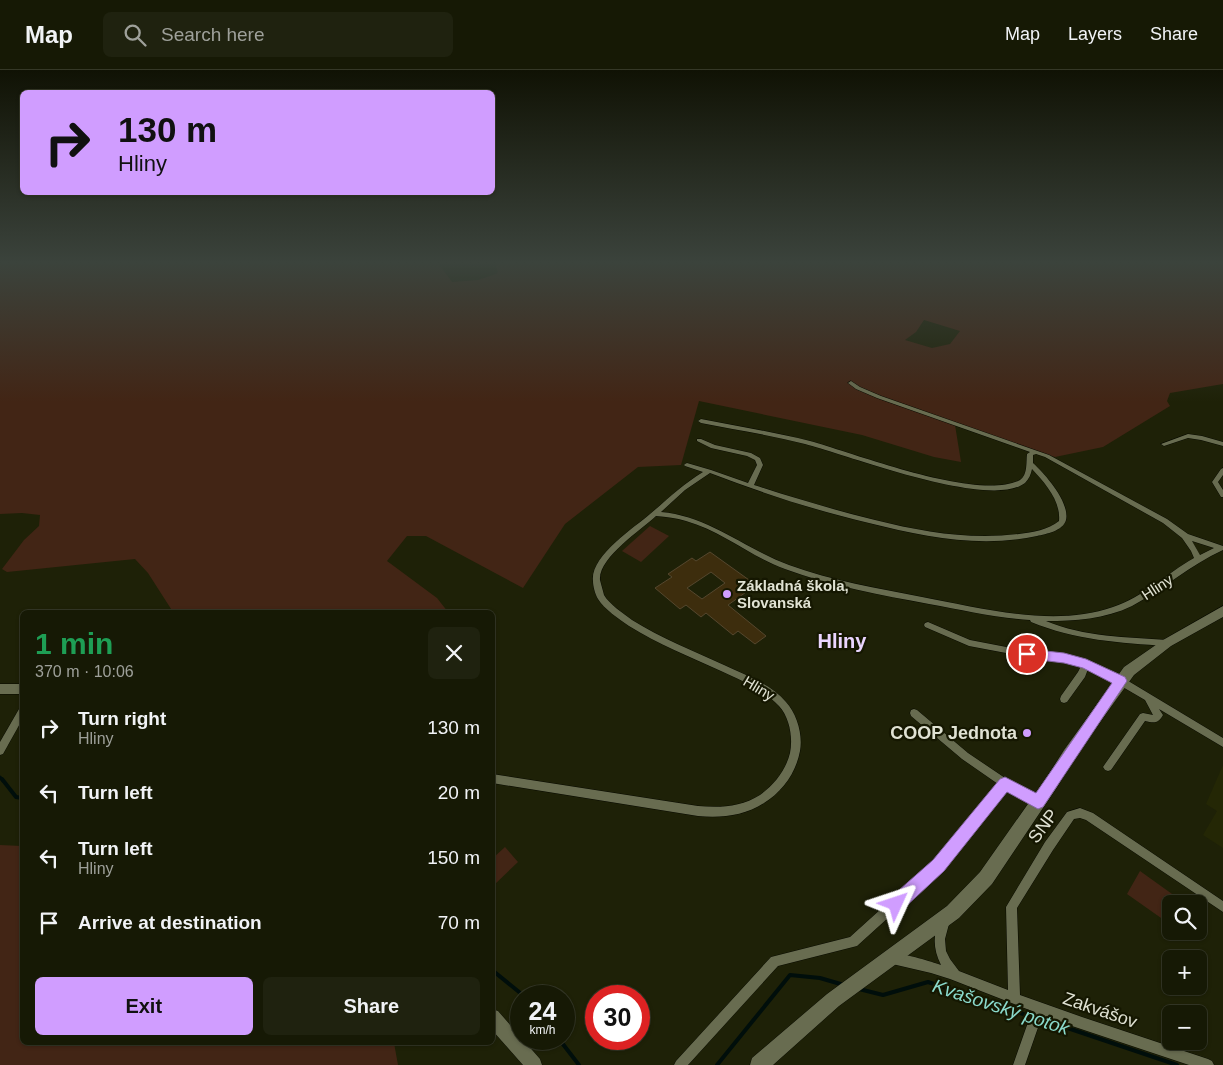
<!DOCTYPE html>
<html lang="en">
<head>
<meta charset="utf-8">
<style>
  body { margin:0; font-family:Arial,sans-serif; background:#1f220f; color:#f1f3f6; height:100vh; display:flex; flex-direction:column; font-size:19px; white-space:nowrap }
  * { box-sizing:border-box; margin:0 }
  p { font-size:16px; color:#9ea09a }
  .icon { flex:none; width:28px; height:28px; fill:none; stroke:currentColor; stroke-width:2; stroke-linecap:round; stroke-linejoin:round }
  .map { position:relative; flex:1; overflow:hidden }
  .drawer { position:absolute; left:20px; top:540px; width:475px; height:435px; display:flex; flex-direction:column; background:#161905; border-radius:8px; box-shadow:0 1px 4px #0004,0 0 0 1px #353827 }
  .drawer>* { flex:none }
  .top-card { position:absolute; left:20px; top:20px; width:475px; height:105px; border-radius:8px; box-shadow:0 1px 4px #0004,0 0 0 1px #353827; background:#d09dff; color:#111; overflow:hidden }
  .buttons { position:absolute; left:1162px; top:825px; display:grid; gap:10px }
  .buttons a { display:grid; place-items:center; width:45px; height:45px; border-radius:8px; background:#161905; box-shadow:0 1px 4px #0004,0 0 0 1px #353827; font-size:25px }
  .speed { position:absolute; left:510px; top:915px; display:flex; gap:10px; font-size:25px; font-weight:700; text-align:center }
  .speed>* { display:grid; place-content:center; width:65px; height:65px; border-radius:50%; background:#161905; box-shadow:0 1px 4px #0004,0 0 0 1px #353827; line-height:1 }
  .speed small { font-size:12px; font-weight:400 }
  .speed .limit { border:8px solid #d22; background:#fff; color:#111 }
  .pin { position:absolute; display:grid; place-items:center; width:42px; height:42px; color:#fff; margin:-21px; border:2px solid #fff; border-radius:50%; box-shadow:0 1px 5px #0007 }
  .me { position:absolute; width:55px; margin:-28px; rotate:48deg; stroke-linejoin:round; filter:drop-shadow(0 0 4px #0008) }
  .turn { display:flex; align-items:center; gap:18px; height:105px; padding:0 15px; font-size:22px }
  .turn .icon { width:65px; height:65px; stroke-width:2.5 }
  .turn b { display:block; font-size:35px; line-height:42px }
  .round { display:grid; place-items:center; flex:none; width:52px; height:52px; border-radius:8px; background:#1f220f }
  .head { display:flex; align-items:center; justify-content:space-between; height:85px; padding:0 15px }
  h1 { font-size:30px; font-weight:600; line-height:38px; color:#1e9e55 }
  .primary-button { display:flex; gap:10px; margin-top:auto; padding:10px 15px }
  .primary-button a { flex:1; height:58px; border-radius:8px; background:#d09dff; color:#111; font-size:20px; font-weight:600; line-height:58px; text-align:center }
  .primary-button a+a { background:#1f220f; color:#f1f3f6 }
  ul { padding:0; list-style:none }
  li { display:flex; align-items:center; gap:15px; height:65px; padding:0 15px }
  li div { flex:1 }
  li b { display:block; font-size:19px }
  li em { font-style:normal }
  header { display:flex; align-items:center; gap:30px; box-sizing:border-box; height:70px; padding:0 25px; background:#161905; border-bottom:1px solid #353827 }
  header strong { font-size:24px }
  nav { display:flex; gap:28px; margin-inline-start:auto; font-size:18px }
  .search { width:350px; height:45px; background:#1f220f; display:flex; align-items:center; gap:12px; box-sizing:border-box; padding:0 18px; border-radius:8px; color:#9ea09a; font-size:19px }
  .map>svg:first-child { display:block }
  .built { fill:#242705 }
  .green { fill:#422515; fill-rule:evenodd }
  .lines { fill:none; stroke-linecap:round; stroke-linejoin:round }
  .stream-far1 { stroke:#000e0b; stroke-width:3 }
  .stream { stroke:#000e0b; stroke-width:4 }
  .building { fill:#3d2d0d; stroke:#55472e; fill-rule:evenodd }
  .minor-casing { stroke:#080a00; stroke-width:1 }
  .tertiary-casing { stroke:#080a00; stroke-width:1 }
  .secondary-casing { stroke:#080a00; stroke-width:1 }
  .minor { fill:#686c50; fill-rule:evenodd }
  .tertiary { fill:#686c50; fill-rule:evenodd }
  .secondary { fill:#686c50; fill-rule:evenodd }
  .route { fill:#d09dff; stroke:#8766a6 }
  .poi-dot { fill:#d09dff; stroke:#151701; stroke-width:2 }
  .labels { text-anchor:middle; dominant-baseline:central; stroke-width:4.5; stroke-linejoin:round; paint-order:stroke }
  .poi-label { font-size:15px; font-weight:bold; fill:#e0e2d3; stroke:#151701; text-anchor:start }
  .street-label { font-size:15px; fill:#e0e2d3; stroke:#151701 }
  .near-poi-label { font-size:18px; font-weight:bold; fill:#e0e2d3; stroke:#151701; text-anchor:end }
  .near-street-label { font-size:18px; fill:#e0e2d3; stroke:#151701 }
  .near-water-label { font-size:19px; font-style:italic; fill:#8adacc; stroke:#151701 }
  .district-label { font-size:20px; font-weight:bold; fill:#ead5ff; stroke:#151701 }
</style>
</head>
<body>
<header>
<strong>Map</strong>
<div class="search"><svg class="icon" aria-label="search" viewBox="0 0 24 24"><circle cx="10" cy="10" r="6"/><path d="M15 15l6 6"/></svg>Search here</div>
<nav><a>Map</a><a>Layers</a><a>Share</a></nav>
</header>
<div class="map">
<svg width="1223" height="995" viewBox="0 0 1223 995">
  <rect width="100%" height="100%" fill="#1e2107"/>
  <polygon class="built" points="1223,695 1223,778 1203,765 1217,741 1206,734"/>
  <g class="green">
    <path d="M 0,193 L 438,193 L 452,212 L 478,210 L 496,204 L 498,202 L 495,193 L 1223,193 L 1223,314 L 1170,323 L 1167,331 L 1170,336 L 1103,377 L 1055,387 L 955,355 L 961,392 L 934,387 L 862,365 L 699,331 L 681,395 L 638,397 L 565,454 L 523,518 L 426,466 L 407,466 L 387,491 L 437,528 L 448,542 L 173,542 L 148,503 L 135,489 L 7,502 L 2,499 L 24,470 L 39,456 L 40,445 L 22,443 L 0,444 ZM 924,250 L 960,261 L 950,274 L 932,278 L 905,270 L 916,262 Z"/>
    <polygon points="650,456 669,466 641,492 622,481"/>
    <polygon points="0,775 22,776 22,972 394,973 398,995 0,995"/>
    <polygon points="505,777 518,792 493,816 493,788"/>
    <polygon points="1140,801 1186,834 1171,834 1171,855 1127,824"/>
  </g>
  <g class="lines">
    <polyline class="stream-far1" points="0,707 3,711"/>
    <g class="stream">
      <polyline points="2,709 16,727 22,728"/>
      <polyline points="492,900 524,926"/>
      <polyline points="859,919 883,925 928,912 1032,947"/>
      <polyline points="1038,948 1177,995"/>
      <polyline points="559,969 579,995"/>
      <polyline points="717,995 790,905 820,908 844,915"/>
    </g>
  </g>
  <path class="building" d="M 710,482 L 756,515 L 728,535 L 766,566 L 755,574 L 738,561 L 733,565 L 706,543 L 701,547 L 686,535 L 680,539 L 655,518 L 672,507 L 668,504 L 692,488 L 696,491 ZM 711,502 L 725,513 L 702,529 L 687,518 Z"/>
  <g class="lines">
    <defs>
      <g id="minor">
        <path d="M 851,311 L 860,317 L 881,326 L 1049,385 L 1167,449 L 1188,464 L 1223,476 L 1223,480 C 1190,495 1164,519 1132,536 C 1105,549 1075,551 1046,551 C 1084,567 1127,567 1167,570 L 1170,571 L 1171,573 L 1170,575 L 1167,576 C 1120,573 1075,570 1031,552 L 1030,550 C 996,548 963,540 929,534 C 881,525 831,516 785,499 C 751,487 722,461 686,451 C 676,448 667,447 656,446 C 641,460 598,488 600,510 C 601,514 603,521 604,525 C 609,534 624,544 632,550 C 661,568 693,581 724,595 C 745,605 771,614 786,632 C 797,644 803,665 800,681 C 796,703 782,722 764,733 C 744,746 721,748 698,746 L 492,713 L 492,704 L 698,736 C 720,738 741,737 760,725 C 774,715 786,700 790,683 C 793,668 790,648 779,636 C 764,620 741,610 721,601 C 690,587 658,574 629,556 C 619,549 604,539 598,529 C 595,524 593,516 593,511 C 590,486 634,458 650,444 C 668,429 683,414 703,402 L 685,396 L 684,395 L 685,394 L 687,393 L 711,400 L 748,413 L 757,395 L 755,390 L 747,386 L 711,378 L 697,371 L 697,369 L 701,369 L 715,375 L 751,383 L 760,388 L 763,395 L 754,415 C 794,428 834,440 875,450 C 923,462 970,470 1019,464 C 1033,462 1048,460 1059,451 C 1061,431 1045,413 1032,399 C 1031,404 1029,409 1025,413 C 990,440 848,385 805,374 C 771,365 736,360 701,353 L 698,351 L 701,349 C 737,356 774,362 810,371 C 857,384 974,430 1018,411 C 1028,407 1026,393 1027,384 L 1030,382 L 877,328 L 856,319 L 848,313 ZM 1036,384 L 1045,387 L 1163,453 L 1182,468 L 1191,481 L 1194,488 C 1166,504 1143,527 1113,537 C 1054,558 981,538 922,527 C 878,518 832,511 789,495 C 745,479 709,446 661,442 L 685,420 L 710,403 C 762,423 814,440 869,453 C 925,467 980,478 1037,466 C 1046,464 1063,461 1066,450 C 1070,432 1045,404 1033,393 L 1033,385 ZM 1192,471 L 1214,478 L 1200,485 Z"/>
        <polygon points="1188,364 1202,366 1223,372 1223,376 1201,370 1188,368 1164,376 1161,374"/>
        <polygon points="1223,398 1223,405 1218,412 1223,420 1223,427 1221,427 1212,412 1221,399"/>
        <path d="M 928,552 L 970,570 L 1027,581 L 1064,585 L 1089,592 L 1115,603 L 1223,668 L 1223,677 L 1159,639 L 1163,645 C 1158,654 1154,653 1145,651 L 1111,700 L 1108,701 L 1105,700 L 1103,697 L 1105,694 L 1140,644 L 1143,643 L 1153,645 L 1145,630 L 1109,609 L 1088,599 L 1085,607 L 1067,632 L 1064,633 L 1061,632 L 1060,629 L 1061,626 L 1078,602 L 1081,596 L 1064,591 L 1027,587 L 969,576 L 925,557 L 924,555 L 925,553 Z"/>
        <polygon points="22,638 22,650 3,684 0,685 0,672 19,639"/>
        <polygon points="914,639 917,640 968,683 1008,710 1041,729 1043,732 1041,735 1038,737 1035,735 1006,719 942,799 857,876 778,896 688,995 674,995 676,991 771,887 850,867 934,791 998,714 962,689 911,646 910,643 911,640"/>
        <path d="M 1080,738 L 1093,743 L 1223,831 L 1223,842 L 1086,750 L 1080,748 L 1074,749 L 1053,780 L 1017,838 L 1020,925 L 1082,947 L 1208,989 L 1212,991 L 1214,995 L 1189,995 L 1042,946 L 1025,995 L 1013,995 L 1032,941 L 950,909 L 931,903 L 888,893 L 886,889 L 888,885 C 898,881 929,891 941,895 C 933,879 933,866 939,850 L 943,848 L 947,850 L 949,854 L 945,869 L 946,881 L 950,889 L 959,901 L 1008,920 L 1006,837 L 1045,772 L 1067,742 Z"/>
      </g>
      <g id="tertiary">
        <rect x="0" y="614" width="22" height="10"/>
        <polygon points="492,939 498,941 540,989 542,995 523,995 492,960"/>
      </g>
      <polygon id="secondary" points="1223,536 1223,547 1171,576 1134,605 1074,688 1057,717 992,814 959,848 839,936 773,995 750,995 752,988 827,924 947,836 980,802 1047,707 1064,680 1124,597 1163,570"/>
    </defs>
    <use href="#minor" class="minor-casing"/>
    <use href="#tertiary" class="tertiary-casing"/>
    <use href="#secondary" class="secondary-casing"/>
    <use href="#minor" class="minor"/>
    <use href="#tertiary" class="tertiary"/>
    <use href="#secondary" class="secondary"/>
  </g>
  <linearGradient id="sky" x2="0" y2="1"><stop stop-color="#101204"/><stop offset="0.58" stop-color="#3b433c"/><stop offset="1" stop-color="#3b433c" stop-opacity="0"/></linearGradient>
  <rect width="1223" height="332" fill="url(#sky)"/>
  <polygon class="route" points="1027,579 1064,583 1086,589 1125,607 1127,611 1043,737 1038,739 1007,722 944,801 902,840 896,842 890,840 887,834 890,828 933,790 1000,709 1005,707 1036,723 1112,613 1083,598 1064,593 1023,588 1021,584 1023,581"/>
  <g class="poi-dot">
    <circle cx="727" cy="524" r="5"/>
    <circle cx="1027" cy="663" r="5"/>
  </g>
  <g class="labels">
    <g class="poi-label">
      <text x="737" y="515">Základná škola,<tspan x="737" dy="17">Slovanská</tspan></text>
    </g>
    <g class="street-label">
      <text transform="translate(1157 517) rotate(-33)">Hliny</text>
      <text transform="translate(759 618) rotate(31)">Hliny</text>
    </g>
    <g class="near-poi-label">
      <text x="1017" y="663">COOP Jednota</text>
    </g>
    <g class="near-street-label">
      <text transform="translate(1043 756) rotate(-53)">SNP</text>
      <text transform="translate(1100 940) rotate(19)">Zakvášov</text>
    </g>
    <g class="near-water-label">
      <text transform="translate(1001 937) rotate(18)">Kvašovský potok</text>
    </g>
    <g class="district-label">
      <text x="842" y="571">Hliny</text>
    </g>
  </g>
</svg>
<div class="buttons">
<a><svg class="icon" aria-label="search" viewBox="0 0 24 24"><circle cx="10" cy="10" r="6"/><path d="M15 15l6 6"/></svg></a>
<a>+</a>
<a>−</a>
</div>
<div class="speed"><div>24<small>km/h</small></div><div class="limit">30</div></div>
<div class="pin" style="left:1027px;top:584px;background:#d93025"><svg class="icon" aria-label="arrive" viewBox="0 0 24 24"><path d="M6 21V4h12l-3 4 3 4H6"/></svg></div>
<svg class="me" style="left:896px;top:834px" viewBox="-20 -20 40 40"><path d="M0-17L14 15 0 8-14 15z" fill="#d09dff" stroke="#fff" stroke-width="4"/></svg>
<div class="top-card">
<div class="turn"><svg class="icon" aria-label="right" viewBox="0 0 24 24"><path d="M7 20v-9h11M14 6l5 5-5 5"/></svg><div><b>130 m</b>Hliny</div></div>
</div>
<section class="drawer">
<div class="head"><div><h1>1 min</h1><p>370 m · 10:06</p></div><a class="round"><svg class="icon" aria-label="close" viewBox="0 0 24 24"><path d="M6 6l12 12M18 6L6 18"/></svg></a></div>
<ul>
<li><svg class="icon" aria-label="right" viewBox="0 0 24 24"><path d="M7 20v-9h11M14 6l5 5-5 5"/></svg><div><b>Turn right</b><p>Hliny</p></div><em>130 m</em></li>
<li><svg class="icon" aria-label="left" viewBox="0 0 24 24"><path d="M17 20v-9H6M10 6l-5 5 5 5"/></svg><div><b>Turn left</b></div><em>20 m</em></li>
<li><svg class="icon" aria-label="left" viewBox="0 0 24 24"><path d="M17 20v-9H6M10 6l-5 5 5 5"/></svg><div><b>Turn left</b><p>Hliny</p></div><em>150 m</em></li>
<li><svg class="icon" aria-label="arrive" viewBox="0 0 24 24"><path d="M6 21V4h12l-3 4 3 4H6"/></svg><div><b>Arrive at destination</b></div><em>70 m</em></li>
</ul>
<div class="primary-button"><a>Exit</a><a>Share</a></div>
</section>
</div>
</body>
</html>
